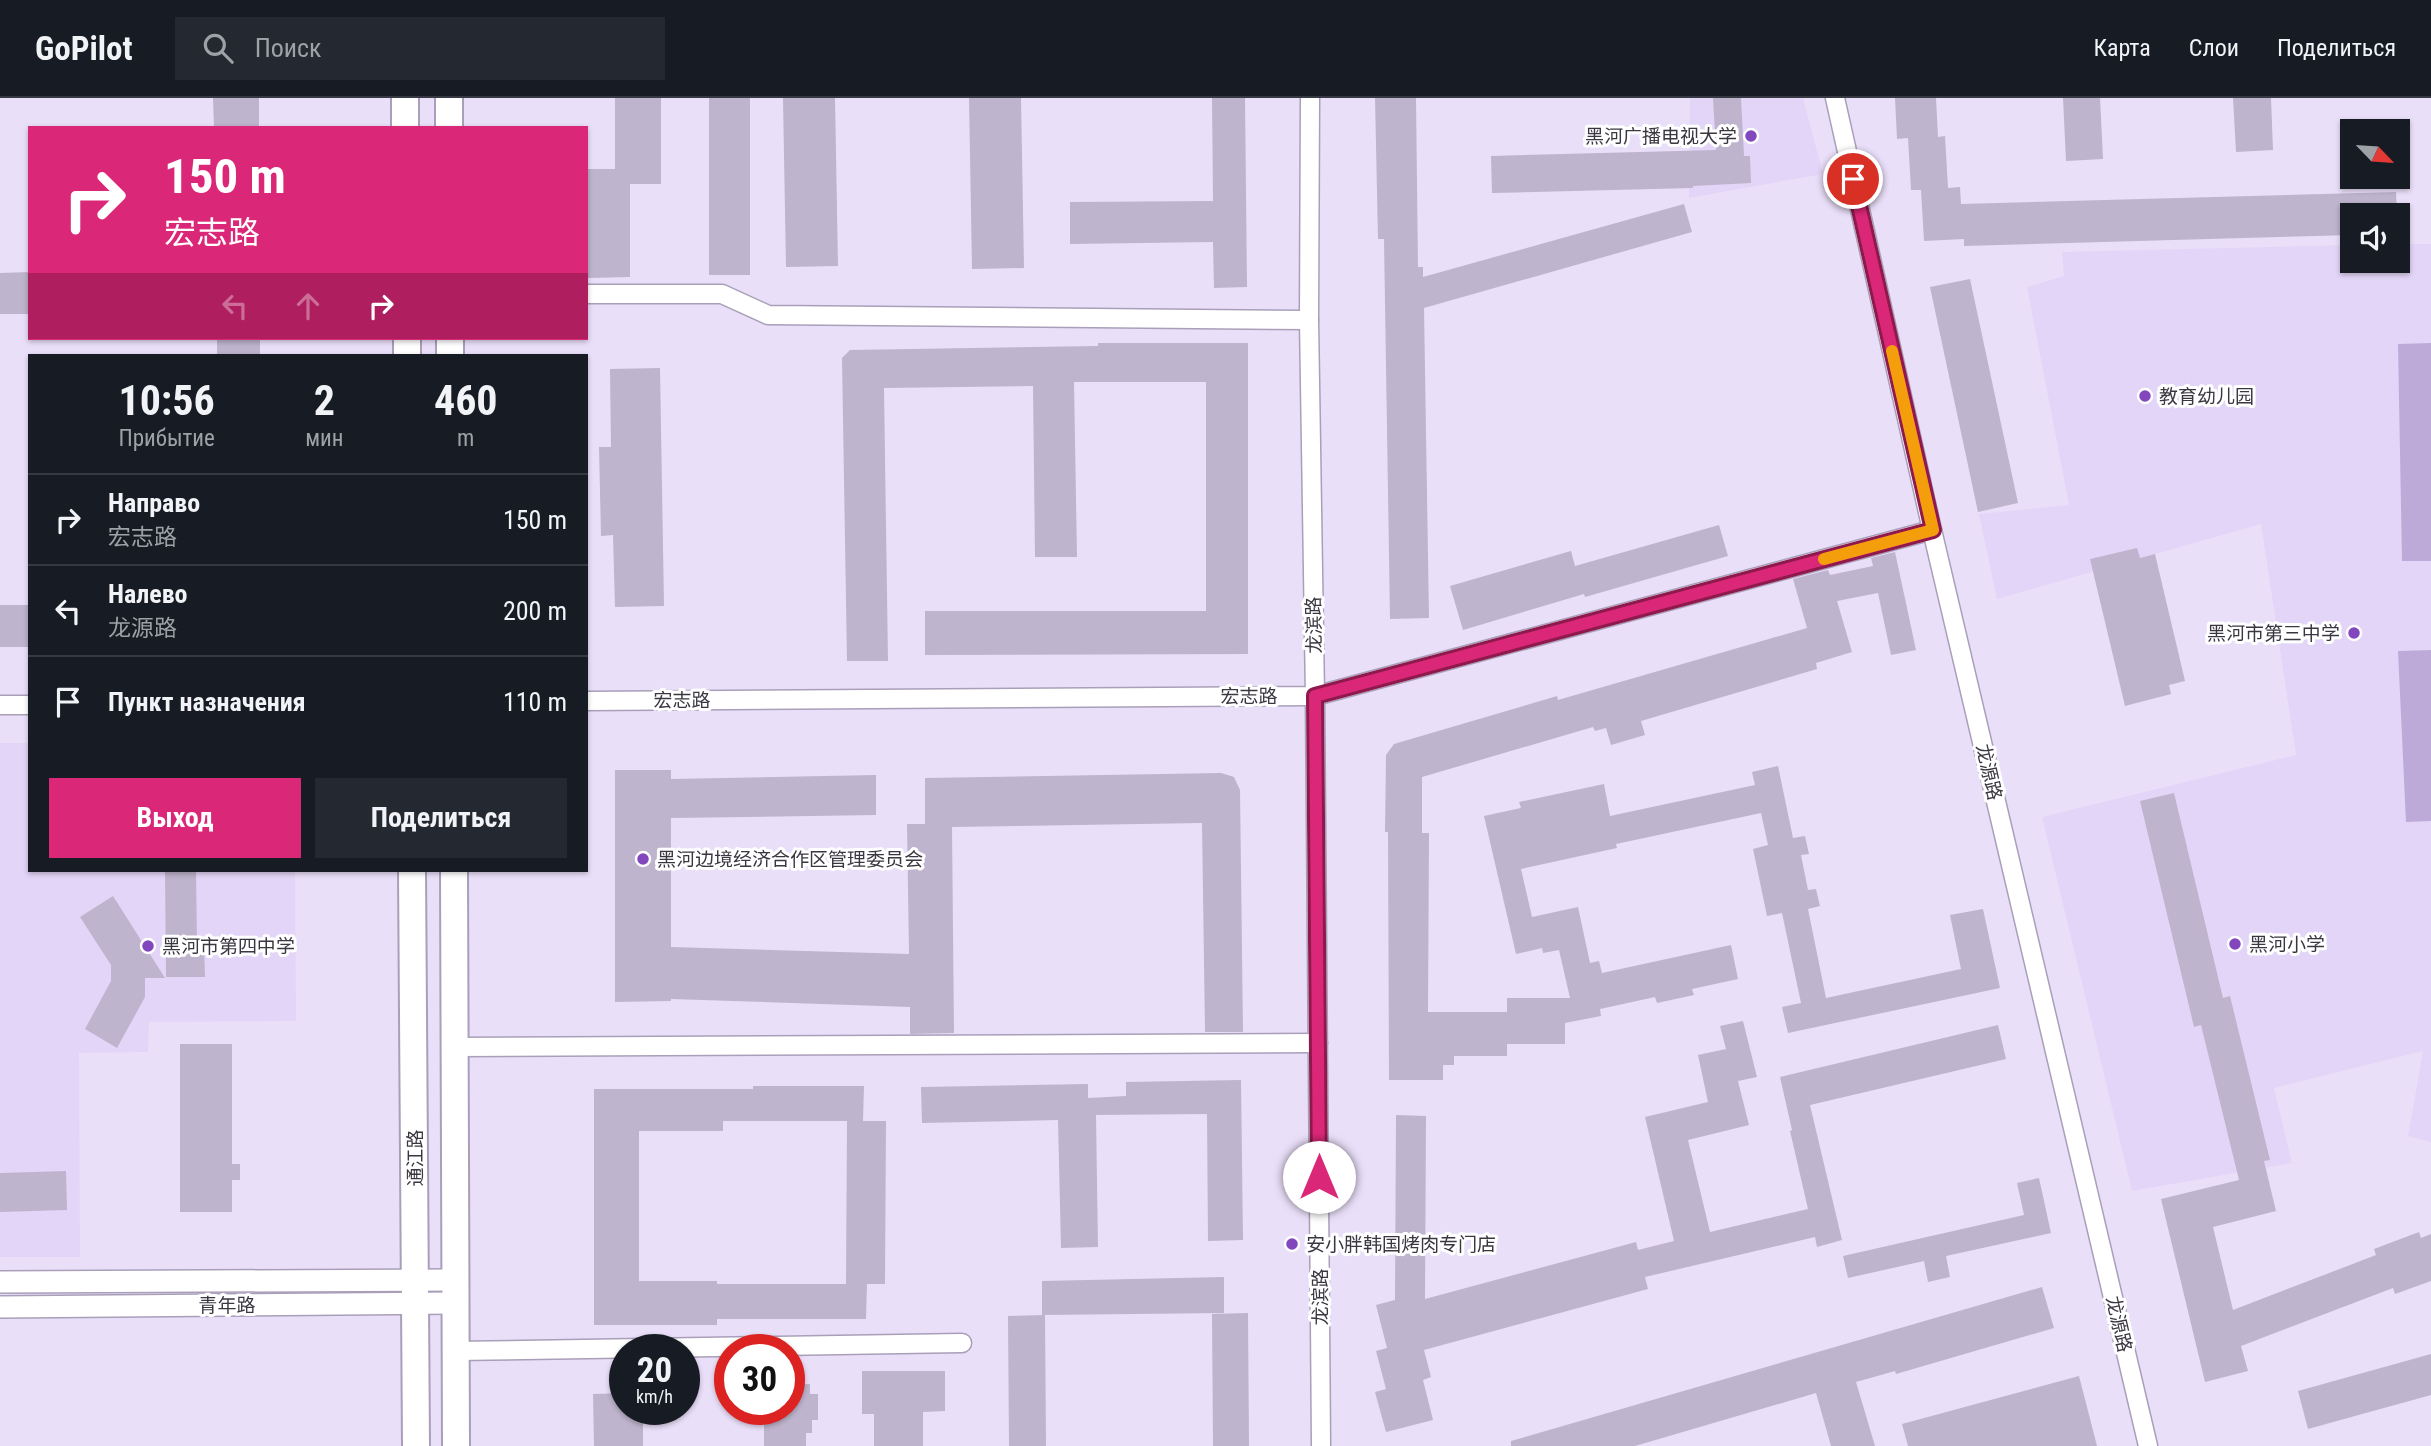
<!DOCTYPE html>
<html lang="ru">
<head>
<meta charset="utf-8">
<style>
  body { margin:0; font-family:"Roboto Condensed","Noto Sans SC",sans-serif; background:#242831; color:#f1f3f6; height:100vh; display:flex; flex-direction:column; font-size:26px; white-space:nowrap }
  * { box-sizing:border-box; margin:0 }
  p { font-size:23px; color:#9ea1a6 }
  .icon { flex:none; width:38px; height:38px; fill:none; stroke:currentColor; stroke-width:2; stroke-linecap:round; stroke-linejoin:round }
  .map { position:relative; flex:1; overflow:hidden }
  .details { position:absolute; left:28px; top:256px; width:560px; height:518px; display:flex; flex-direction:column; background:#171b24; border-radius:0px; box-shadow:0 2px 5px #0004 }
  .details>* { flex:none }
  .guide { position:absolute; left:28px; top:28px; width:560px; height:214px; border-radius:0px; box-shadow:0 2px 5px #0004; background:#db2777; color:#fff; overflow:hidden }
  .needle { width:46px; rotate:115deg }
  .buttons { position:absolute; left:2340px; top:21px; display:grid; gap:14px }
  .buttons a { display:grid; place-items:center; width:70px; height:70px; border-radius:0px; background:#171b24; box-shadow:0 2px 5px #0004; font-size:35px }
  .speed { position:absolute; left:609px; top:1236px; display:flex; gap:14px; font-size:35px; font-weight:700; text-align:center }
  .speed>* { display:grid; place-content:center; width:91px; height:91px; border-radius:50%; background:#171b24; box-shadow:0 2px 5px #0004; line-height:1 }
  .speed small { font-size:18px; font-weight:400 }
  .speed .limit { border:10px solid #d22; background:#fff; color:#111 }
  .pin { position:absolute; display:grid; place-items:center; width:60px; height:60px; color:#fff; margin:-30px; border:4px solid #fff; border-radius:50%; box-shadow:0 2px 7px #0007 }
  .me { position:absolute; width:77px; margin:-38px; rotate:0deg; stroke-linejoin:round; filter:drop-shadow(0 0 5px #0008) }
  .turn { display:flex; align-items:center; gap:24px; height:147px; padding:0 21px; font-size:32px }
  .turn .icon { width:91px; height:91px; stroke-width:2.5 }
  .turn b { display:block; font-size:49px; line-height:60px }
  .lanes { display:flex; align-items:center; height:66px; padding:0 21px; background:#0003; justify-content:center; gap:35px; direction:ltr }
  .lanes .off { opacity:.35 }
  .eta { display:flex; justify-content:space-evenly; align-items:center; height:119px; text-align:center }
  .eta b { font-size:42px; font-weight:700; line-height:49px }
  .action { display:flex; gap:14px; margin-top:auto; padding:14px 21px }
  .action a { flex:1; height:80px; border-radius:0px; background:#db2777; color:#fff; font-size:28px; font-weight:700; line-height:80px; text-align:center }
  .action a+a { background:#242831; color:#f1f3f6 }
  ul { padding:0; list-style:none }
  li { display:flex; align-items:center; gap:21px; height:91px; padding:0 21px; border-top:2px solid #363941 }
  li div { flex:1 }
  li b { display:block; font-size:26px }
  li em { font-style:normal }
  header { display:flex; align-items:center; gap:42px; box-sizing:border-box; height:98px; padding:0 35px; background:#171b24; border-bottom:2px solid #363941 }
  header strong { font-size:33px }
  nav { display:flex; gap:38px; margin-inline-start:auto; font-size:24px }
  .search { width:490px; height:63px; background:#242831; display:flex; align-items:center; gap:18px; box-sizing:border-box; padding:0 24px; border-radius:0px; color:#9ea1a6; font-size:26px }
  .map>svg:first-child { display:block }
  .built { fill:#e3d5f7 }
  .green { fill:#beaad8 }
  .building { fill:#beb4cd; fill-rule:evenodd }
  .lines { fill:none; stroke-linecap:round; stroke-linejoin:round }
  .minor-casing { stroke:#a99fb8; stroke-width:21 }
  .tertiary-casing { stroke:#a99fb8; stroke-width:24 }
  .primary-casing { stroke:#a99fb8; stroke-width:30 }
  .minor { stroke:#fff; stroke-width:18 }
  .tertiary { stroke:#fff; stroke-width:21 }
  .primary { stroke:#fff; stroke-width:26 }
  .route-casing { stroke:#8e194d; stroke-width:18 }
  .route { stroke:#db2777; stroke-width:12 }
  .slow { stroke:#f59e0b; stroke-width:12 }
  .poi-dot { fill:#8347bd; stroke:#fff; stroke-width:2.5 }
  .labels { text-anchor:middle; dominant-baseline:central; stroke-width:6; stroke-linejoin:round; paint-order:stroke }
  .poi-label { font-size:19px; fill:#3b3741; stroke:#fff; text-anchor:start }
  .street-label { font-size:19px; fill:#3b3741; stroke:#fff }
</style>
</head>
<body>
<header>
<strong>GoPilot</strong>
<div class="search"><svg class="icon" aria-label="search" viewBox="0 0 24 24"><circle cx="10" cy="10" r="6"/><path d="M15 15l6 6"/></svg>Поиск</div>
<nav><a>Карта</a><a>Слои</a><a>Поделиться</a></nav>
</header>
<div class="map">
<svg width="2431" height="1348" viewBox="0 0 2431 1348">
  <rect width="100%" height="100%" fill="#eadff9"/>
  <g class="built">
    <polygon points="1690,0 1803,0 1823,76 1689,100"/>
    <polygon points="2398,146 2431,146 2431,1044 2408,1038 2423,953 2274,990 2292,1065 2132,1093 2042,719 2296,657 2261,426 1997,501 1979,416 2069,407 2027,189 2064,178 2062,154 2352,147 2352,163 2398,163"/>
    <polygon points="0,645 30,645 30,772 295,772 296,923 149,924 148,954 79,955 80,1159 0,1159"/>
  </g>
  <g class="green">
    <polygon points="2431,245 2431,463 2402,463 2398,246"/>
    <polygon points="2431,552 2431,723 2406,724 2398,553"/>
  </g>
  <g class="building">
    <polygon points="213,0 259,0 259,30 214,30"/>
    <polygon points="615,0 661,0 661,86 630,86 630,179 588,180 588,71 615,71"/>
    <rect x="709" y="0" width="41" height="177"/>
    <polygon points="783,0 835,0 838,168 786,169"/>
    <polygon points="969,0 1021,0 1024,170 972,171"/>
    <polygon points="1212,0 1245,0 1247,189 1214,190 1213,144 1070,146 1070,104 1213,103"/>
    <polygon points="1375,0 1416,0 1418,169 1423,169 1423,179 1684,106 1692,134 1424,210 1429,520 1390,521 1384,141 1378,141"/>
    <polygon points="1713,0 1741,0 1744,58 1750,58 1751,85 1693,88 1693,90 1492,95 1491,58 1716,52"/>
    <polygon points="1895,0 1936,0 1938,39 1945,38 1948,90 1960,89 1961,106 2396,94 2397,117 2352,117 2352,137 1964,148 1964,141 1924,143 1921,92 1911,92 1908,40 1897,41"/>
    <polygon points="2063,0 2100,0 2103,61 2066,63"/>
    <polygon points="2233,0 2271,0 2273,52 2236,54"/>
    <polygon points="30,174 30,216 0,216 0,175"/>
    <polygon points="1970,181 2018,405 1978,414 1930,189"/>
    <rect x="217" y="240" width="43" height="17"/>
    <polygon points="1098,245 1248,245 1248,556 925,557 925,513 1206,513 1206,284 1074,284 1077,459 1035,459 1033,288 884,290 888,563 847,563 842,260 850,252 1098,248"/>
    <polygon points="660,270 664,508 615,509 613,437 601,438 599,349 611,349 610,271"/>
    <polygon points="1719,427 1728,458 1585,499 1584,496 1463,532 1450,488 1571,453 1575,468"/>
    <polygon points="2137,450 2140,460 2155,456 2185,583 2169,587 2171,596 2125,608 2090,461"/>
    <polygon points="1895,454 1916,552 1891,557 1878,495 1837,503 1852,554 1816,565 1817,571 1641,623 1645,637 1611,647 1606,630 1595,633 1593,629 1422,679 1422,735 1429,735 1428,914 1507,914 1507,900 1570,900 1559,852 1543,855 1542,850 1516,856 1484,718 1521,710 1519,704 1604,686 1610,718 1755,687 1752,674 1778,668 1793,740 1805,738 1809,756 1801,757 1808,792 1816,791 1820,808 1808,811 1826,900 1961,871 1950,817 1983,811 2000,890 1788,935 1782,909 1801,905 1782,815 1767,818 1753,751 1768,747 1761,715 1616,746 1617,750 1521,771 1532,819 1578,809 1590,865 1599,863 1602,875 1731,847 1738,881 1692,891 1694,897 1657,905 1655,899 1600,911 1601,918 1565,925 1565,946 1507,946 1507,958 1454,958 1454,967 1443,967 1443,982 1389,982 1388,734 1385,734 1386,657 1394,646 1557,598 1558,602 1807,530 1793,481 1828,472 1830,477 1873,468 1871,460"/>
    <rect x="0" y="507" width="30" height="42"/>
    <polygon points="615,672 671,672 671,681 876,677 876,717 671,720 671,849 909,856 907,726 925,726 925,680 1221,675 1234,679 1240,692 1243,934 1205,934 1202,725 952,729 954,935 910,936 910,909 671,901 671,903 615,904"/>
    <polygon points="2174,695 2223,900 2230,898 2270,1062 2264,1063 2276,1113 2213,1129 2233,1212 2376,1157 2374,1151 2419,1134 2421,1140 2431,1136 2431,1183 2395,1196 2393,1190 2241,1248 2248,1273 2205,1284 2161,1101 2239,1082 2201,927 2194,929 2140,703"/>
    <polygon points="165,772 196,772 197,846 204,846 205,879 166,879"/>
    <polygon points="113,798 165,880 145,880 145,899 117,950 85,931 111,883 111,867 80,819"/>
    <polygon points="1743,923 1757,979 1738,983 1749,1027 1688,1042 1710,1134 1808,1111 1790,1033 1792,1032 1780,979 1998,927 2006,961 1810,1007 1842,1142 1817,1149 1815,1139 1645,1179 1648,1191 1424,1252 1431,1279 1423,1282 1433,1322 1386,1334 1375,1294 1386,1291 1376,1253 1387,1250 1376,1207 1395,1202 1396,1017 1426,1018 1425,1201 1636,1144 1638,1152 1674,1143 1645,1019 1708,1004 1698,957 1726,951 1720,928"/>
    <polygon points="180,946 232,946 232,1066 240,1066 240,1082 232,1082 232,1114 180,1114"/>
    <polygon points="1241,982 1243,1142 1208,1143 1207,1016 1096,1017 1098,1149 1061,1150 1058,1022 922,1025 921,989 1088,986 1088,1000 1126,998 1126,984"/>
    <path d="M 753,988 L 864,988 L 863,1023 L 886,1023 L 885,1186 L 867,1186 L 866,1221 L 717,1221 L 717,1227 L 594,1227 L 594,991 L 753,991 ZM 723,1023 L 847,1023 L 846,1186 L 717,1186 L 717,1183 L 639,1183 L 639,1033 L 723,1033 Z"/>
    <polygon points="66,1073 67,1112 0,1114 0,1075"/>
    <polygon points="2039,1080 2051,1135 1946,1158 1950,1179 1928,1184 1924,1163 1848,1180 1843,1158 2024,1117 2017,1085"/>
    <polygon points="1224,1179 1224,1215 1042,1217 1042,1183"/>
    <polygon points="2042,1189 2054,1230 1896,1276 1895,1273 1856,1284 1875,1348 1831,1348 1816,1295 1635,1348 1511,1348 1511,1343"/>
    <polygon points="1248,1215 1249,1348 1213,1348 1212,1216"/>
    <polygon points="1045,1217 1046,1348 1009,1348 1008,1218"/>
    <polygon points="2431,1256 2431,1297 2308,1331 2298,1293"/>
    <polygon points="862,1273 945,1273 945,1313 923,1314 923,1348 874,1348 874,1316 862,1316"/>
    <polygon points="2079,1278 2097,1348 1908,1348 1902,1326"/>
    <polygon points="810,1286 810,1296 818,1296 818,1322 812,1322 812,1335 806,1335 806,1348 764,1348 764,1311 789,1311 789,1287"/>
    <polygon points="625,1295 625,1311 643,1311 643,1348 594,1348 593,1296"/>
  </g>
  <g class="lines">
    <defs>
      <g id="minor">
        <polyline points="1310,0 1309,222 1315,598 1321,1348"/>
        <polyline points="1835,0 1932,432 2148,1348"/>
        <polyline points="586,196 722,196 768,217 1309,222"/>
        <polyline points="586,603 1315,598 1932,432"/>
        <polyline points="0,607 30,607"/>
        <polyline points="455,949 1318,945"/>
        <polyline points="455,1253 962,1245"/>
      </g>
      <g id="tertiary">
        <polyline points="0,1184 455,1182"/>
        <polyline points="0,1209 455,1205"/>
      </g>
      <g id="primary">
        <polyline points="405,0 405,30"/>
        <polyline points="449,0 449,30"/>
        <polyline points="407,240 407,257"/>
        <polyline points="450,240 450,257"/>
        <polyline points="412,772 416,1348"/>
        <polyline points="454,772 456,1348"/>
      </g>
    </defs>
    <use href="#minor" class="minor-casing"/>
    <use href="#tertiary" class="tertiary-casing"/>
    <use href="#primary" class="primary-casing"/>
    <use href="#minor" class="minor"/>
    <use href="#tertiary" class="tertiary"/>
    <use href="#primary" class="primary"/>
  </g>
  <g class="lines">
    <defs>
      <polyline id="route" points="1319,1079 1315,598 1933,432 1853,81"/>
    </defs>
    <use href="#route" class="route-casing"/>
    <use href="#route" class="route"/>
    <polyline class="slow" points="1824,461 1933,432 1892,253"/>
  </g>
  <g class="poi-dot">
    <circle cx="1751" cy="38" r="7"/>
    <circle cx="2145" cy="298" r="7"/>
    <circle cx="2354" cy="535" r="7"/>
    <circle cx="643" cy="761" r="7"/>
    <circle cx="2235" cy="846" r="7"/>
    <circle cx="148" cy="848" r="7"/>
    <circle cx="1292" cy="1146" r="7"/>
  </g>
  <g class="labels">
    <g class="poi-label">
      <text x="1737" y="38" text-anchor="end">黑河广播电视大学</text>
      <text x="2159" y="298">教育幼儿园</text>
      <text x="2340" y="535" text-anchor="end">黑河市第三中学</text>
      <text x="657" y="761">黑河边境经济合作区管理委员会</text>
      <text x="2249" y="846">黑河小学</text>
      <text x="162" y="848">黑河市第四中学</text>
      <text x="1306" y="1146">安小胖韩国烤肉专门店</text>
    </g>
    <g class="street-label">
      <text transform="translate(1314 527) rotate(-91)">龙滨路</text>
      <text x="1249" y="598">宏志路</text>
      <text x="682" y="602">宏志路</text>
      <text transform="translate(1989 674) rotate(77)">龙源路</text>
      <text transform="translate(415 1060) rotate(-90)">通江路</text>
      <text transform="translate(1320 1199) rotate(-90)">龙滨路</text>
      <text x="227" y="1207">青年路</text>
      <text transform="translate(2119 1226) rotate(77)">龙源路</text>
    </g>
  </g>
</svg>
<div class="buttons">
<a><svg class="needle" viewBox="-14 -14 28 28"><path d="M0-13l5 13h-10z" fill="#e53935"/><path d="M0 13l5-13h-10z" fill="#9ea1a6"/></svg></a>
<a><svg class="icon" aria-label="sound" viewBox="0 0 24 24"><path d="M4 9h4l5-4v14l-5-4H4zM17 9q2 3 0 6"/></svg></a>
</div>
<div class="speed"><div>20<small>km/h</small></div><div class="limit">30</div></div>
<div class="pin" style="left:1853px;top:81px;background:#d93025"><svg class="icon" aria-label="arrive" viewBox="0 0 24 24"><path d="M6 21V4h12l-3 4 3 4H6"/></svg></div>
<svg class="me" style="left:1319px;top:1079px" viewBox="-20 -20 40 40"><circle r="19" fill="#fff"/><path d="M0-13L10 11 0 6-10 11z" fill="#db2777"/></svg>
<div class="guide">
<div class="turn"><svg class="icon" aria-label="right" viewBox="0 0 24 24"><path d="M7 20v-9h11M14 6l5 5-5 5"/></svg><div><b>150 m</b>宏志路</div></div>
<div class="lanes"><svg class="icon off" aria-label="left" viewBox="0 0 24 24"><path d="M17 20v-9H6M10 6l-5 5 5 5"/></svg><svg class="icon off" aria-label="ahead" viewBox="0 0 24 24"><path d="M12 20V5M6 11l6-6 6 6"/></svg><svg class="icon" aria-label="right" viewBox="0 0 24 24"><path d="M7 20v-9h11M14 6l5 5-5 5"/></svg></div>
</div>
<section class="details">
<div class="eta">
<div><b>10:56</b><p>Прибытие</p></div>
<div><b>2</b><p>мин</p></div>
<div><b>460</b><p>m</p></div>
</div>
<ul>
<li><svg class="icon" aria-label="right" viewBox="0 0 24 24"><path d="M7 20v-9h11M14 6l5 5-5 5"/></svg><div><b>Направо</b><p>宏志路</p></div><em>150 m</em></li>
<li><svg class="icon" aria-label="left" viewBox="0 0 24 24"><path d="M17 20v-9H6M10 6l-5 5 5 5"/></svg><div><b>Налево</b><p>龙源路</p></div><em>200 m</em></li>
<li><svg class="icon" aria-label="arrive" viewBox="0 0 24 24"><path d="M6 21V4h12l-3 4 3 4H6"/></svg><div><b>Пункт назначения</b></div><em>110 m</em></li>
</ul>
<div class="action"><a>Выход</a><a>Поделиться</a></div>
</section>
</div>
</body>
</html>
